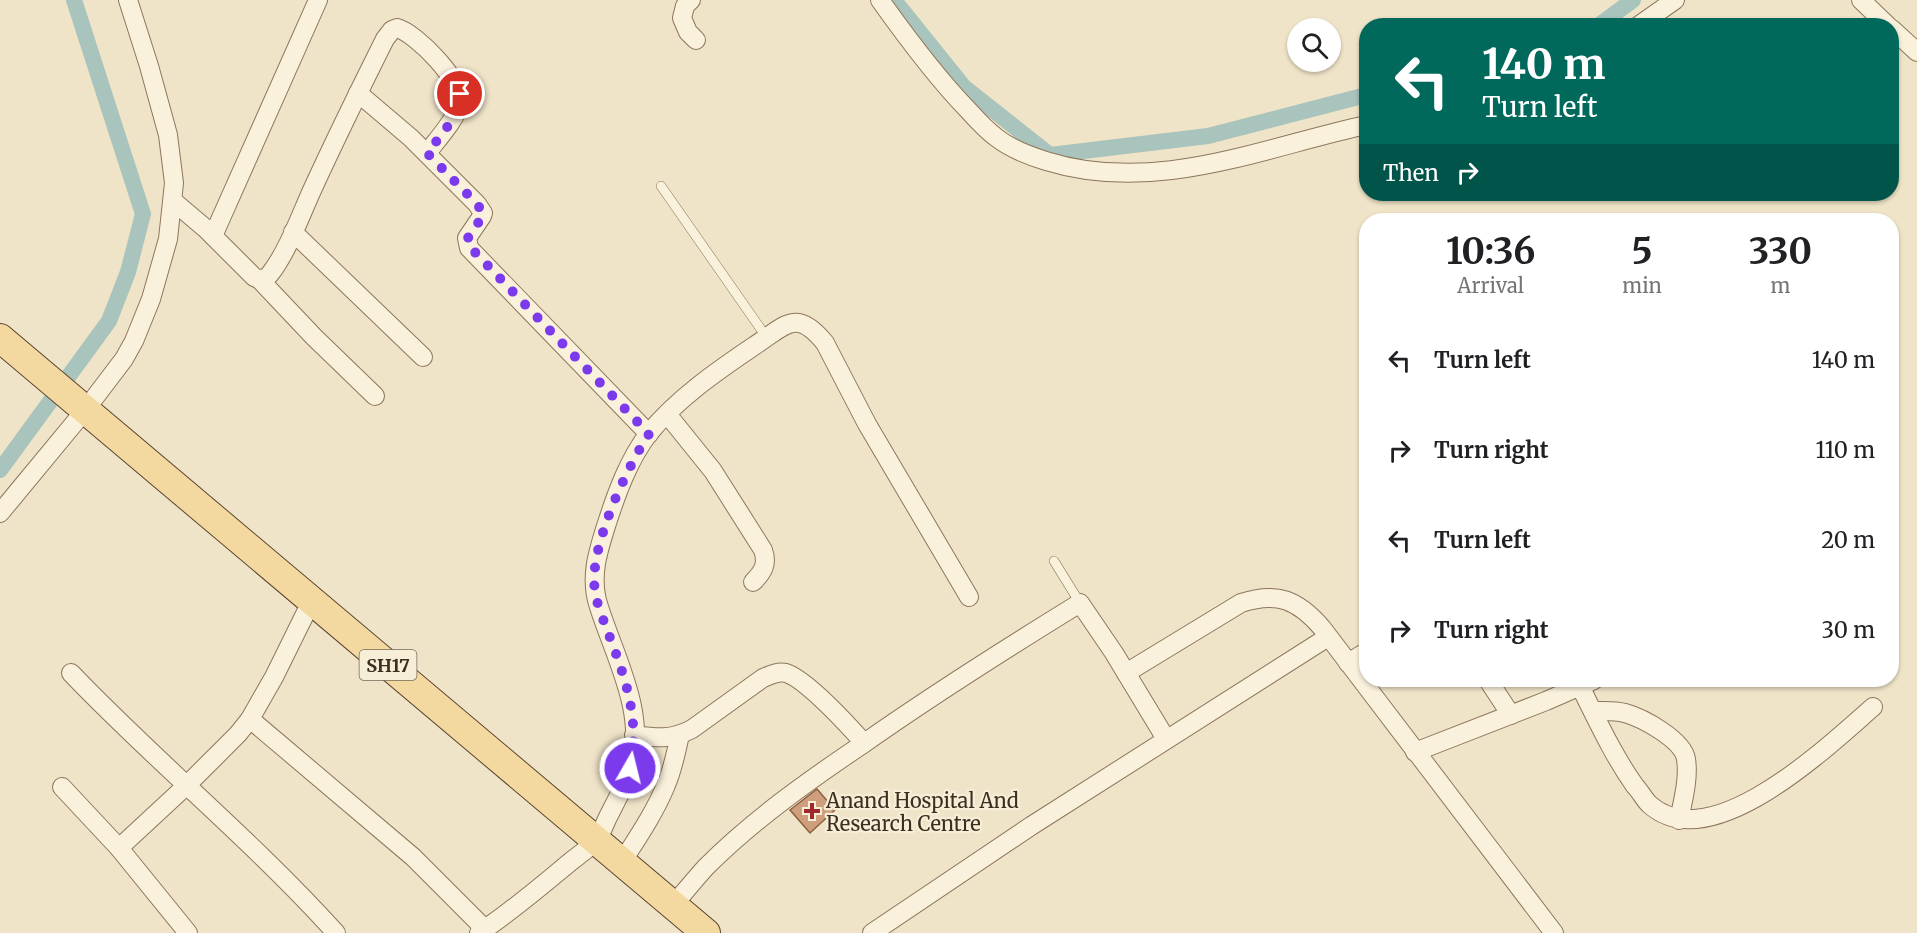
<!DOCTYPE html>
<html lang="en">
<head>
<meta charset="utf-8">
<style>
  body { margin:0; font-family:Merriweather,serif; background:#f6f6f6; color:#202124; height:100vh; display:flex; flex-direction:column; font-size:22px; white-space:nowrap }
  * { box-sizing:border-box; margin:0 }
  p { font-size:20px; color:#757577 }
  .icon { flex:none; width:33px; height:33px; fill:none; stroke:currentColor; stroke-width:2; stroke-linecap:round; stroke-linejoin:round }
  .map { position:relative; flex:1; overflow:hidden }
  .drawer { position:absolute; left:1359px; top:213px; width:540px; height:474px; display:flex; flex-direction:column; background:#fff; border-radius:24px; box-shadow:0 2px 4px #0004 }
  .drawer>* { flex:none }
  .guide { position:absolute; left:1359px; top:18px; width:540px; height:183px; border-radius:24px; box-shadow:0 2px 4px #0004; background:#00695c; color:#fff; overflow:hidden }
  .fabs { position:absolute; left:1287px; top:18px; display:grid; gap:12px }
  .fabs a { display:grid; place-items:center; width:54px; height:54px; border-radius:50%; background:#fff; box-shadow:0 2px 4px #0004; font-size:30px }
  .pin { position:absolute; display:grid; place-items:center; width:51px; height:51px; color:#fff; margin:-26px; border:3px solid #fff; border-radius:50%; box-shadow:0 2px 6px #0007 }
  .me { position:absolute; width:66px; margin:-33px; rotate:8deg; stroke-linejoin:round; filter:drop-shadow(0 0 4px #0008) }
  .turn { display:flex; align-items:center; gap:21px; height:126px; padding:0 24px; font-size:27px }
  .turn .icon { width:78px; height:78px; stroke-width:2.5 }
  .turn b { display:block; font-size:42px; line-height:51px }
  .then { display:flex; align-items:center; height:57px; padding:0 24px; background:#0003; gap:12px; font-size:22px }
  .eta { display:flex; justify-content:space-evenly; align-items:center; height:102px; text-align:center }
  .eta b { font-size:36px; font-weight:700; line-height:42px }
  ul { padding:0; list-style:none }
  li { display:flex; align-items:center; gap:18px; height:90px; padding:0 24px }
  li div { flex:1 }
  li b { display:block; font-size:22px }
  li em { font-style:normal }
  .map>svg:first-child { display:block }
  .lines { fill:none; stroke-linecap:round; stroke-linejoin:round }
  .canal { stroke:#a9c4bc; stroke-width:16 }
  .building { fill:#cf9f7d; stroke:#8d5f41; stroke-width:1.5 }
  .service-casing { stroke:#8d765c; stroke-width:10 }
  .minor-casing { stroke:#8d765c; stroke-width:20 }
  .primary-casing { stroke:#5b4430; stroke-width:30 }
  .service { stroke:#faf1dc; stroke-width:9 }
  .minor { stroke:#faf1dc; stroke-width:18 }
  .primary { stroke:#f3d9a0; stroke-width:28 }
  .route { stroke:#7c3aed; stroke-width:10; stroke-dasharray:0 18 }
  .poi-dot { fill:#9e2a2b; stroke:#f7eed8; stroke-width:2 }
  .labels { text-anchor:middle; dominant-baseline:central; stroke-width:4.5; stroke-linejoin:round; paint-order:stroke }
  .shield { fill:#f7eed8; stroke:#756857; stroke-width:1.5 }
  .shield-label { font-size:18px; font-weight:bold; fill:#3d2e20 }
  .poi-label { font-size:20px; fill:#3d2e20; stroke:#f7eed8; text-anchor:start }
</style>
</head>
<body>
<div class="map">
<svg width="1917" height="933" viewBox="0 0 1917 933">
  <rect width="100%" height="100%" fill="#f0e4c8"/>
  <g class="lines">
    <g class="canal">
      <polyline points="894,0 964,87 1050,155 1208,136 1366,95"/>
      <polyline points="1598,26 1633,0"/>
      <polyline points="0,470 109,321 128,272 143,214 74,0"/>
    </g>
  </g>
  <polygon class="building" points="817,789 835,810 810,833 790,810"/>
  <g class="lines">
    <defs>
      <g id="service">
        <polyline points="661,186 767,338"/>
        <polyline points="1054,561 1080,603"/>
      </g>
      <g id="minor">
        <polyline points="691,0 685,6 682,18 688,32 696,40"/>
        <path d="M 880,0 C 907,38 935,76 968,110 C 977,120 986,130 997,138 C 1011,149 1030,156 1046,161 C 1155,195 1261,148 1366,125"/>
        <polyline points="1861,0 1888,26"/>
        <polyline points="1638,26 1675,0"/>
        <polyline points="1892,29 1917,52"/>
        <polyline points="358,93 411,138 477,204 483,213 482,216 467,238 469,248 649,434"/>
        <path d="M 173,201 L 205,228 L 254,277 C 261,280 266,279 270,274 C 288,251 301,214 313,188 C 336,138 360,89 385,39 L 392,30 L 397,28 C 416,33 464,82 460,103 C 457,118 437,140 427,153"/>
        <polyline points="293,232 423,357"/>
        <polyline points="213,236 318,0"/>
        <polyline points="260,280 314,337 375,396"/>
        <path d="M 667,414 L 713,471 L 763,550 C 768,564 763,572 753,582"/>
        <polyline points="0,513 86,409 124,359 134,341 151,299 168,239 174,183 168,135 149,66 128,0"/>
        <polyline points="1348,663 1366,652"/>
        <path d="M 71,673 C 156,762 253,841 336,933"/>
        <path d="M 1126,673 L 1241,603 C 1277,591 1298,600 1322,628 L 1554,933"/>
        <polyline points="1488,680 1511,715"/>
        <path d="M 1580,686 C 1597,720 1613,755 1635,786 C 1640,791 1644,799 1649,804 C 1710,860 1828,746 1873,707"/>
        <path d="M 1593,711 C 1604,711 1614,710 1625,713 C 1643,718 1683,740 1686,759 C 1689,779 1683,800 1679,820"/>
        <polyline points="250,719 413,857 485,929"/>
        <path d="M 634,735 C 657,738 671,740 692,729 L 763,678 C 770,675 778,671 786,673 C 806,679 849,726 864,743"/>
        <polyline points="1415,752 1546,701 1594,680"/>
        <polyline points="62,787 119,848 188,933"/>
        <polyline points="119,848 187,785 238,734 250,719 274,677 312,600"/>
        <path d="M 622,862 C 638,837 655,812 666,785 C 673,769 676,752 680,735"/>
        <path d="M 673,905 C 684,893 695,879 706,867 C 753,820 808,781 863,744 C 934,694 1007,648 1080,603 L 1114,653 L 1166,739"/>
        <path d="M 479,933 C 511,912 540,887 569,863 C 577,856 590,848 596,840 C 601,834 604,826 607,819 C 615,803 624,787 630,770 C 648,715 615,658 599,607 C 589,578 598,551 607,523 C 617,492 629,459 649,433 C 678,398 717,371 754,346 C 785,326 796,307 825,343 L 867,424 L 969,597"/>
        <polyline points="872,933 1031,826 1328,637"/>
      </g>
      <polyline id="primary" points="0,338 706,933"/>
    </defs>
    <use href="#service" class="service-casing"/>
    <use href="#minor" class="minor-casing"/>
    <use href="#primary" class="primary-casing"/>
    <use href="#service" class="service"/>
    <use href="#minor" class="minor"/>
    <use href="#primary" class="primary"/>
  </g>
  <g class="lines">
    <path class="route" d="M 460,94 C 460,116 440,136 427,153 L 477,204 L 483,213 C 480,226 465,232 468,245 L 649,434 C 626,469 588,550 595,591 C 597,606 604,621 609,635 C 626,680 640,719 630,768"/>
  </g>
  <path class="poi-dot" d="M809 802h6v6h6v6h-6v6h-6v-6h-6v-6h6z"/>
  <g class="labels">
    <rect class="shield" x="359.5" y="650" width="57" height="30" rx="4.5"/>
    <g class="shield-label">
      <text x="388" y="665">SH17</text>
    </g>
    <g class="poi-label">
      <text x="826" y="800">Anand Hospital And<tspan x="826" dy="23">Research Centre</tspan></text>
    </g>
  </g>
</svg>
<div class="fabs">
<a><svg class="icon" aria-label="search" viewBox="0 0 24 24"><circle cx="10" cy="10" r="6"/><path d="M15 15l6 6"/></svg></a>
</div>
<div class="pin" style="left:460px;top:94px;background:#d93025"><svg class="icon" aria-label="arrive" viewBox="0 0 24 24"><path d="M6 21V4h12l-3 4 3 4H6"/></svg></div>
<svg class="me" style="left:630px;top:768px" viewBox="-20 -20 40 40"><circle r="17" fill="#7c3aed" stroke="#fff" stroke-width="3"/><path d="M0-11L8 9 0 5-8 9z" fill="#fff"/></svg>
<div class="guide">
<div class="turn"><svg class="icon" aria-label="left" viewBox="0 0 24 24"><path d="M17 20v-9H6M10 6l-5 5 5 5"/></svg><div><b>140 m</b>Turn left</div></div>
<div class="then">Then<svg class="icon" aria-label="right" viewBox="0 0 24 24"><path d="M7 20v-9h11M14 6l5 5-5 5"/></svg></div>
</div>
<section class="drawer">
<div class="eta">
<div><b>10:36</b><p>Arrival</p></div>
<div><b>5</b><p>min</p></div>
<div><b>330</b><p>m</p></div>
</div>
<ul>
<li><svg class="icon" aria-label="left" viewBox="0 0 24 24"><path d="M17 20v-9H6M10 6l-5 5 5 5"/></svg><div><b>Turn left</b></div><em>140 m</em></li>
<li><svg class="icon" aria-label="right" viewBox="0 0 24 24"><path d="M7 20v-9h11M14 6l5 5-5 5"/></svg><div><b>Turn right</b></div><em>110 m</em></li>
<li><svg class="icon" aria-label="left" viewBox="0 0 24 24"><path d="M17 20v-9H6M10 6l-5 5 5 5"/></svg><div><b>Turn left</b></div><em>20 m</em></li>
<li><svg class="icon" aria-label="right" viewBox="0 0 24 24"><path d="M7 20v-9h11M14 6l5 5-5 5"/></svg><div><b>Turn right</b></div><em>30 m</em></li>
</ul>
</section>
</div>
</body>
</html>
